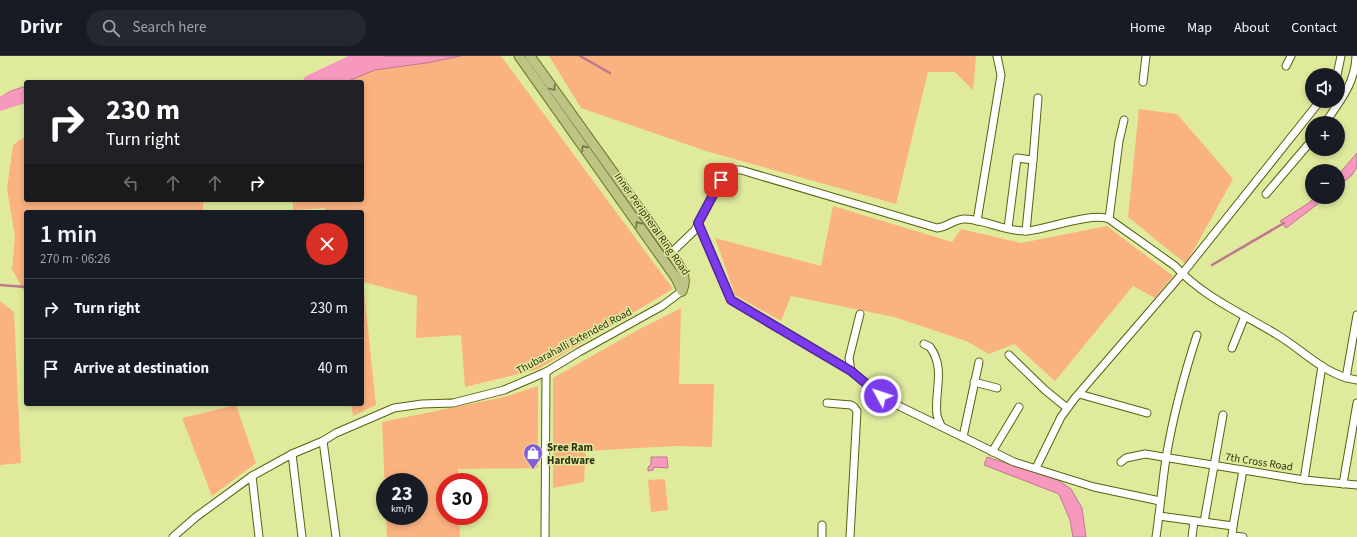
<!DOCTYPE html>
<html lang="en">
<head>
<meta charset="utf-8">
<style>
  body { margin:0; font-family:"Source Sans 3",sans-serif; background:#242831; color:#f1f3f6; height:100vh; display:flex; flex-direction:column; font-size:15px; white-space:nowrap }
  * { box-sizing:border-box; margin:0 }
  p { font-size:13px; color:#9ea1a6 }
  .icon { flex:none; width:22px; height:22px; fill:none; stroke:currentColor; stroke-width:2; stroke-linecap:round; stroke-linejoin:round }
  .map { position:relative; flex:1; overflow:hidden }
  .details { position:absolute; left:24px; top:154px; width:340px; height:196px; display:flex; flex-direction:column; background:#171b24; border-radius:4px; box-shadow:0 2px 6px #0003 }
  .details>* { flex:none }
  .hud { position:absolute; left:24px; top:24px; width:340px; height:122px; border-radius:4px; box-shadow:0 2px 6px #0003; background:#202124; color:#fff; overflow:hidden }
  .tools { position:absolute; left:1305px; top:12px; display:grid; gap:8px }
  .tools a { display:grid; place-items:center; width:40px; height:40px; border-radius:50%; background:#171b24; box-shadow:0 2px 6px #0003; font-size:20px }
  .speed { position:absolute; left:376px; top:417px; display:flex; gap:8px; font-size:20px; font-weight:700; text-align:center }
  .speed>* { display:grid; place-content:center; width:52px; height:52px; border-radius:50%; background:#171b24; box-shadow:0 2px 6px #0003; line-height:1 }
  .speed small { font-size:10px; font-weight:400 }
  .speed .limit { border:6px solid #d22; background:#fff; color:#111 }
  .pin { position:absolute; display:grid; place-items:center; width:34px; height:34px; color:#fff; margin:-17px; border-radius:8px; box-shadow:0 2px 6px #0006 }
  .me { position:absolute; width:44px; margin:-22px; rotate:310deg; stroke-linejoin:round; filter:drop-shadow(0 0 3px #0008) }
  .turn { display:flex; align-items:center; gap:14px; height:84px; padding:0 16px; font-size:18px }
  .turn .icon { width:52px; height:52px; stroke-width:2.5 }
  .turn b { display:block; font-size:28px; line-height:34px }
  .lanes { display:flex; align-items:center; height:38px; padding:0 16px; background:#0003; justify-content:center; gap:20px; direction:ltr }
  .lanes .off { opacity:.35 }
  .round { display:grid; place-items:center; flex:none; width:42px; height:42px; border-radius:21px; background:#242831 }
  .summary { display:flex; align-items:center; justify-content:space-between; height:68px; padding:0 16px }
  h1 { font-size:24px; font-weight:600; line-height:30px }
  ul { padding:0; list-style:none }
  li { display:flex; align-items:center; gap:12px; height:60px; padding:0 16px; border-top:1px solid #363941 }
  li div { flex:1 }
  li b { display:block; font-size:15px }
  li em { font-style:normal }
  header { display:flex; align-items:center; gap:24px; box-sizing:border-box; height:56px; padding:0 20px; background:#171b24; border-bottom:1px solid #363941 }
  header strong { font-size:19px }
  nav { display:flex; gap:22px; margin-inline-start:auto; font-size:14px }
  .search { width:280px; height:36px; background:#242831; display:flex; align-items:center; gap:10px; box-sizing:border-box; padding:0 14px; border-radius:22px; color:#9ea1a6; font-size:15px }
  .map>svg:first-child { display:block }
  .green { fill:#fbb281 }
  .water { fill:#f798bf; stroke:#bb798b }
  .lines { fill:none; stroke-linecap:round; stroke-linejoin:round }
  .stream { stroke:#bb798b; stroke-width:2.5 }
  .river { stroke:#f798bf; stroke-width:14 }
  .minor-casing { stroke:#5a6110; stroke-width:9 }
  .major-casing { stroke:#6f7629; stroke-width:11 }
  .minor { stroke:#fff; stroke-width:7 }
  .major { stroke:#bec386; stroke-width:9 }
  .oneway { stroke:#6f7347 }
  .route-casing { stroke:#51269a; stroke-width:10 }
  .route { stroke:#7c3aed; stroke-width:7 }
  .labels { text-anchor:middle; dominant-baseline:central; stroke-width:3; stroke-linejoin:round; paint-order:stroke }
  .street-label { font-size:11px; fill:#2f3213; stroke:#e0ea9d }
  .poi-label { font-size:11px; font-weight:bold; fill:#2f3213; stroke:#e0ea9d; text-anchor:start }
</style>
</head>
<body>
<header>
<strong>Drivr</strong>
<div class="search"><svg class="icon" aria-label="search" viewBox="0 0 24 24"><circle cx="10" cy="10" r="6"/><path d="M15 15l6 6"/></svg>Search here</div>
<nav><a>Home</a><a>Map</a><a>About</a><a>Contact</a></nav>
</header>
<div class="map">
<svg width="1357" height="481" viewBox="0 0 1357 481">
  <rect width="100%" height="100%" fill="#e0ea9d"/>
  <g class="green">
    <polygon points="461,0 501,0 673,233 538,313 465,331 461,279 416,282 417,240 363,226 376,349 353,360 351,348 362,348 362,156 325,156 325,152 293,154 293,144 362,144 362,26 346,26 375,14 426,7"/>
    <polygon points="549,0 976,0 973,34 955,16 928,16 896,148 709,96 581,52"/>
    <polygon points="1139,53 1177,58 1233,123 1186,208 1128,161"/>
    <polygon points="26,80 26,144 203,144 203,156 26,156 26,239 12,213 15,181 7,133 13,89"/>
    <polygon points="833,150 952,186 961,173 1021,187 1107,170 1173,220 1155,242 1133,230 1055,325 1014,288 989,298 966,285 894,261 791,240 781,265 735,239 715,182 821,210"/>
    <polygon points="0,245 14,256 21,407 0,409"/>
    <polygon points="681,252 679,328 714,328 712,391 675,390 586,395 584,426 553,432 553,322 636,275"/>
    <polygon points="538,330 538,412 458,413 458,426 445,426 445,460 459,460 460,481 387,481 386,460 419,460 419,426 385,426 385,435 382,366 504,341"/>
    <polygon points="236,349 256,407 212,440 182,362"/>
    <polygon points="665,423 668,454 651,456 648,424"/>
  </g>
  <g class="water">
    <polygon points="356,0 461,0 426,7 375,14 346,26 317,26"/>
    <polygon points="26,30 26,46 4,53 1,41 11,35"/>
    <polygon points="1357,97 1357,111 1352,119 1338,131 1338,119"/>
    <polygon points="1315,141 1327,141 1286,172 1280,165 1309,147"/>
    <polygon points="651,401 667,401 668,412 654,411 653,414 648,415 648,411 651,409"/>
    <polygon points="987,401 1058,424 1071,433 1082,452 1086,481 1073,481 1070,464 1059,438 984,409"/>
  </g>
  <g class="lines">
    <g class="stream">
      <polyline points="580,0 610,17"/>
      <polyline points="1212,209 1284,167"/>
      <polyline points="0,229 26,231"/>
    </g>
    <g class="river">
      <polyline points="310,26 352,6 376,0"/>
      <polyline points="0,48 26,39"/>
    </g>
    <defs>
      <g id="minor">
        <polyline points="1286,10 1291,0"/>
        <polyline points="1337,19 1341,0"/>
        <polyline points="1143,26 1146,0"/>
        <path d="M 1325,67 C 1340,45 1355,28 1356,0"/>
        <polyline points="1266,138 1312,84"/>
        <polyline points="1109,163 1119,85 1124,64"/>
        <polyline points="977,165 1001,19 997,0"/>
        <polyline points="698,167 731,244 851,315 881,340 901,351 1014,406 1094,431 1160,445"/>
        <polyline points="1008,172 1017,102 1033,104 1038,42"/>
        <polyline points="1026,175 1033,104"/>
        <path d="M 671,197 L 695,174 L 725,117 L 733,114 L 741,114 L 937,172 C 948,171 955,162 966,163 C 986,164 1006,176 1027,175 C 1048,173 1091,156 1109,163 L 1175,210 C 1202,240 1241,257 1276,278 C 1302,293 1325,320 1357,324"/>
        <path d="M 924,288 L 930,291 C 946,313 934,335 937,359 C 938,363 940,367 941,370"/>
        <polyline points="1232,292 1245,260"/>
        <polyline points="1009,299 1045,334 1067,352"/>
        <polyline points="851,315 849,302 860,258"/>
        <polyline points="1346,322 1357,259"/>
        <polyline points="974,326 997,332"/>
        <polyline points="1079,338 1147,357"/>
        <polyline points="827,347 851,349 854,351 857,355 850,481"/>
        <polyline points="963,381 979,306"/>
        <polyline points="323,385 336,481"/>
        <polyline points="992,396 1019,351"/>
        <polyline points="292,398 302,481"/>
        <polyline points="1121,406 1126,402 1145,398 1304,424 1322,310"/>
        <polyline points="1036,412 1061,361 1075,342 1182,218 1320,45"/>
        <polyline points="252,420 259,481"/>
        <polyline points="1304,424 1357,429"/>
        <polyline points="1343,428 1357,347"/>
        <polyline points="1159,460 1233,470 1243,414"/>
        <polyline points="1204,466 1223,359"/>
        <polyline points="1232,480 1243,481"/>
        <polyline points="173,481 196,461 252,420 292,398 323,385 336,377 394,352 422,348 453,347 504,334 546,316 579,296 662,250 682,235"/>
        <polyline points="545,481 546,316"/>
        <polyline points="822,481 822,469"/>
        <path d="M 1156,481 C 1160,455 1162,429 1166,402 C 1173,360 1184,319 1197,279"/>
        <polyline points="1192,481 1194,465"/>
        <polyline points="1232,481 1233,470"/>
      </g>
      <g id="major">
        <polyline points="519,0 676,222 682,235"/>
        <path d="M 530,0 L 671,197 C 679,209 689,221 682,235"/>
      </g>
    </defs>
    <use href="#minor" class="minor-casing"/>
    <use href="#major" class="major-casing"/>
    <use href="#minor" class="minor"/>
    <use href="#major" class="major"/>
  </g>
  <defs><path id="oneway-chevron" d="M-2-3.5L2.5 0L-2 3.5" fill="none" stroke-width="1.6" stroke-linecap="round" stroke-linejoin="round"/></defs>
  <g class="oneway">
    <use href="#oneway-chevron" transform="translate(553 32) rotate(54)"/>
    <use href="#oneway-chevron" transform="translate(584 92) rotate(-125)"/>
    <use href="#oneway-chevron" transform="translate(638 168) rotate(-125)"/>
  </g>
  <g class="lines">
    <defs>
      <polyline id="route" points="721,124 698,167 731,244 851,315 881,340"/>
    </defs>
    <use href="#route" class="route-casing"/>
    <use href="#route" class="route"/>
  </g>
  <defs>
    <symbol id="shop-pin" viewBox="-11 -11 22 30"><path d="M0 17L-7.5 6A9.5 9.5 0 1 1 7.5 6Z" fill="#845ed9" stroke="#e0ea9d"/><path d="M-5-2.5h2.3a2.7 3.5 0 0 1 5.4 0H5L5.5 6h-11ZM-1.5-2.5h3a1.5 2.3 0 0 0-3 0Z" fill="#fff"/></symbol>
  </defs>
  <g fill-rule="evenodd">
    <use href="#shop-pin" x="522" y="386" width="22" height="30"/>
  </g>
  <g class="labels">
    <g class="street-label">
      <text transform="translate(652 168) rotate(55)">Inner Peripheral Ring Road</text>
      <text transform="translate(574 285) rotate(-28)">Thubarahalli Extended Road</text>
      <text transform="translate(1259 406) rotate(9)">7th Cross Road</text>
    </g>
    <g class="poi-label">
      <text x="547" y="391">Sree Ram<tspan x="547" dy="13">Hardware</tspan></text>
    </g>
  </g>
</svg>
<div class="tools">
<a><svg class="icon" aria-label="sound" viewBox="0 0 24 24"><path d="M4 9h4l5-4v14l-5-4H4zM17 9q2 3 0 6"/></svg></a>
<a>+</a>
<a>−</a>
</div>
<div class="speed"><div>23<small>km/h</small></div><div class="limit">30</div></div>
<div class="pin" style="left:721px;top:124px;background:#d93025"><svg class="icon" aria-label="arrive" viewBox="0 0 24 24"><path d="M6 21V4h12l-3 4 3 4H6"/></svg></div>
<svg class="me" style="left:881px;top:340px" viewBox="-20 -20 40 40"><circle r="17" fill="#7c3aed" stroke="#fff" stroke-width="3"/><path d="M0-11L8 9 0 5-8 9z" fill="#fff"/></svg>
<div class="hud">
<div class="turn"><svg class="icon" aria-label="right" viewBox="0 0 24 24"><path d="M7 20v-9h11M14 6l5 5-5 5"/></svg><div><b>230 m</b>Turn right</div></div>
<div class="lanes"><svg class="icon off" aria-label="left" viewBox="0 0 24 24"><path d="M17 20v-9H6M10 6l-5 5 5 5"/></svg><svg class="icon off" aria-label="ahead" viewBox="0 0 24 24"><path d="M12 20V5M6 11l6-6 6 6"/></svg><svg class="icon off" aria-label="ahead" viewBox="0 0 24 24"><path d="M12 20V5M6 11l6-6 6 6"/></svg><svg class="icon" aria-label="right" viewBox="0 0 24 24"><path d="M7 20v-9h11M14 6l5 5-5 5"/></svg></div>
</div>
<section class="details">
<div class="summary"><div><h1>1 min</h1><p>270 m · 06:26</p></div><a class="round" style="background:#d93025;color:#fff"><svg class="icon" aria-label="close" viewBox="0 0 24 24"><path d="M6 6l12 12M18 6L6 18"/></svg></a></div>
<ul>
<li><svg class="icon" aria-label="right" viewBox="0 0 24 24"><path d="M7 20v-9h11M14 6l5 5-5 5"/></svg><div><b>Turn right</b></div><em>230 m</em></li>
<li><svg class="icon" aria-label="arrive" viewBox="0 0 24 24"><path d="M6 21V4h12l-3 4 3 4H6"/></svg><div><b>Arrive at destination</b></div><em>40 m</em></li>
</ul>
</section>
</div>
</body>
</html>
